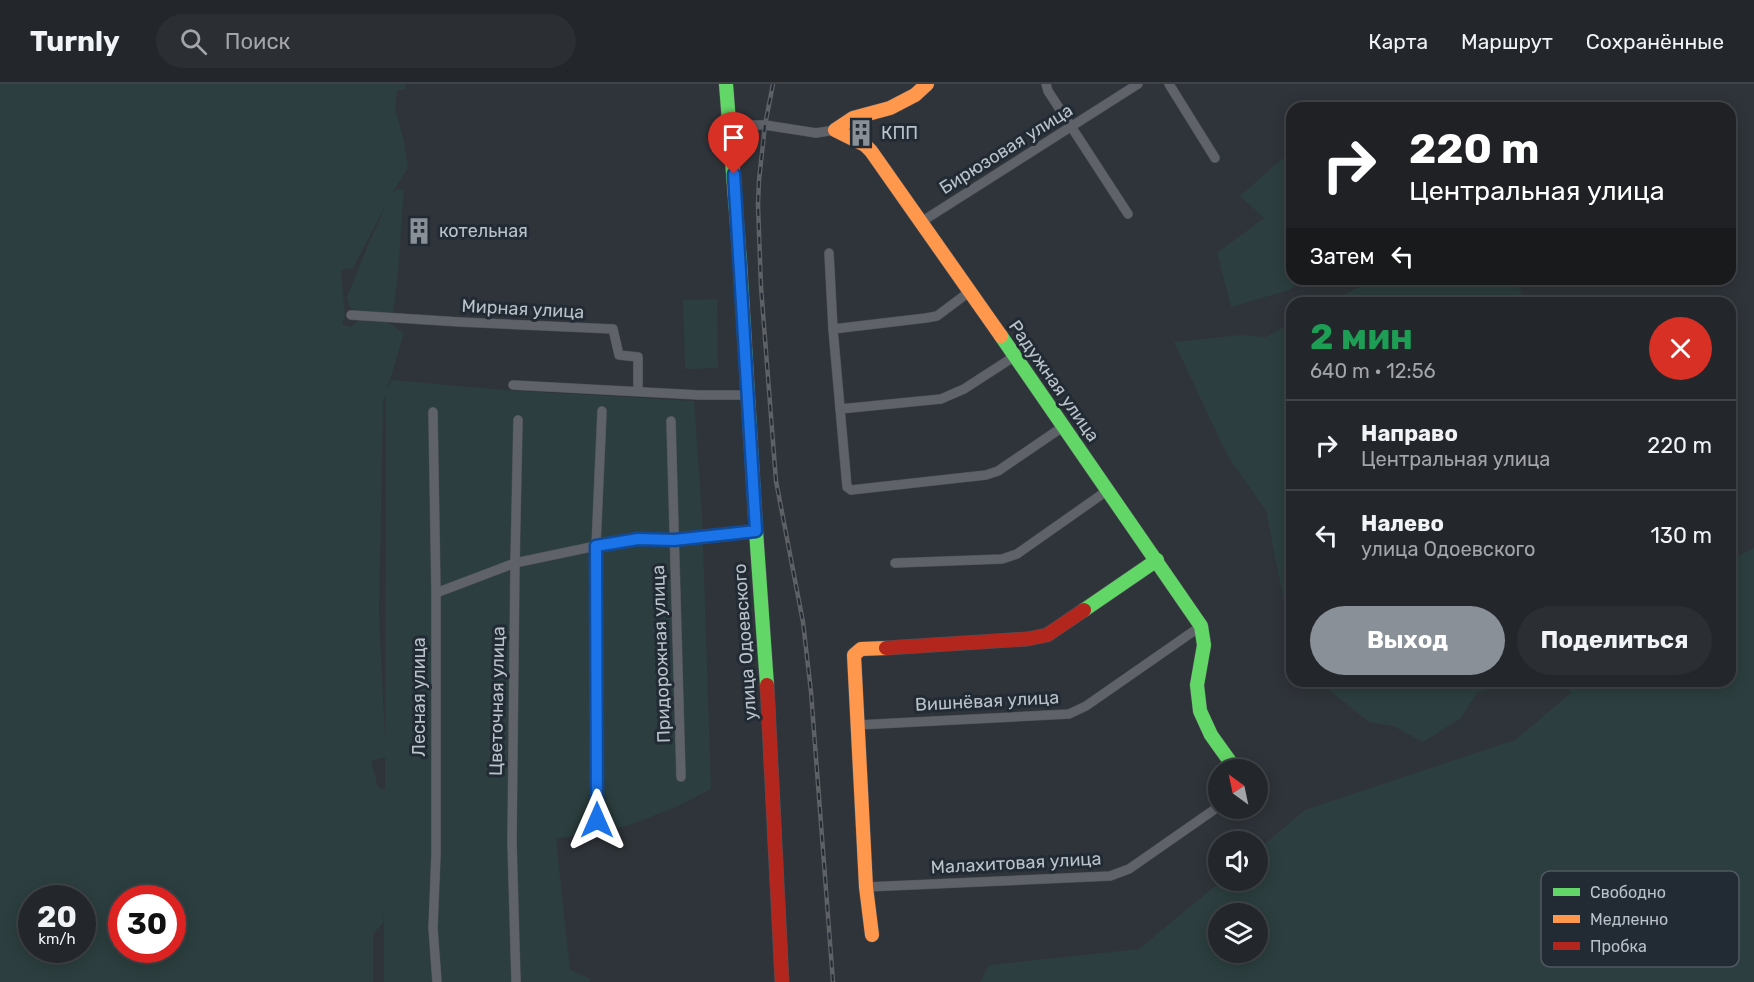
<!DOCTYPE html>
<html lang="ru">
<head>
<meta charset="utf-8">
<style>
  body { margin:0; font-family:Rubik,sans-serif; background:#2b2f34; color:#f1f3f6; height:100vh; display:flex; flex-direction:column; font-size:22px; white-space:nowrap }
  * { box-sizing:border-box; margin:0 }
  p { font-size:20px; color:#a3a5a9 }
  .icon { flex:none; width:33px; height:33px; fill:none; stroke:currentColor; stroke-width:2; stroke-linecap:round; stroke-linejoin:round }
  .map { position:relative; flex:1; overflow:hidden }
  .panel { position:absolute; left:1286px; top:213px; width:450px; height:390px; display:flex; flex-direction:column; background:#23272c; border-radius:18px; box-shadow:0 3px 15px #0003,0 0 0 2px #404448 }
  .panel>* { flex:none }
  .hud { position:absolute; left:1286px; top:18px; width:450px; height:183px; border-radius:18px; box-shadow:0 3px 15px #0003,0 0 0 2px #404448; background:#202124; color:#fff; overflow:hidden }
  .needle { width:39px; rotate:327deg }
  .fabs { position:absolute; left:1208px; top:675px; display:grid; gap:12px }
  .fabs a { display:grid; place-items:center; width:60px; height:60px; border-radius:50%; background:#23272c; box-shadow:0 3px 15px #0003,0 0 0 2px #404448; font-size:30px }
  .speed { position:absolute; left:18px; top:801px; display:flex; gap:12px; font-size:30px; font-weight:700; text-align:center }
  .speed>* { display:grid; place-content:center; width:78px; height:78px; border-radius:50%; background:#23272c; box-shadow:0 3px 15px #0003,0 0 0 2px #404448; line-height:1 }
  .speed small { font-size:15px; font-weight:400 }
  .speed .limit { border:9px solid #d22; background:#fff; color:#111 }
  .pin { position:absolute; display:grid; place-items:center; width:51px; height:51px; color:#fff; margin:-62px -26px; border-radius:50% 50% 50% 0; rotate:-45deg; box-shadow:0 0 6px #0007 }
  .pin .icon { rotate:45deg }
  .me { position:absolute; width:66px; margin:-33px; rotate:0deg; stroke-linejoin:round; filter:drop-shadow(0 0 4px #0008) }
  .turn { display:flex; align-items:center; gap:21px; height:126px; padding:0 24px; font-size:27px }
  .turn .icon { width:78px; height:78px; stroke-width:2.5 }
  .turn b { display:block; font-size:42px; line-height:51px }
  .then { display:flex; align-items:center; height:57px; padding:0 24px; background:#0003; gap:12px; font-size:22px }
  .round { display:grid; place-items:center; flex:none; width:63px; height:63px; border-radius:32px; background:#2b2f34 }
  .overview { display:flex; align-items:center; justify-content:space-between; height:102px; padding:0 24px }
  h1 { font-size:36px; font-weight:700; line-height:45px; color:#1e9e55 }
  .primary-button { display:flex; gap:12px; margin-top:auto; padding:12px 24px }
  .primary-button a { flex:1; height:69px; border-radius:36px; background:#899097; color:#fff; font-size:24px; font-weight:700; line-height:69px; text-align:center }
  .primary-button a+a { background:#2b2f34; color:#f1f3f6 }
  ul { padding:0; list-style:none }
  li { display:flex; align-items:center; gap:18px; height:90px; padding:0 24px; border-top:2px solid #404448 }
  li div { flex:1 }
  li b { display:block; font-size:22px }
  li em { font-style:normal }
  header { display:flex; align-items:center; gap:36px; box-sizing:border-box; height:84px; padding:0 30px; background:#23272c; border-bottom:2px solid #404448 }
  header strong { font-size:28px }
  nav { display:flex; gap:33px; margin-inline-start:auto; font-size:21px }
  .search { width:420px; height:54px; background:#2b2f34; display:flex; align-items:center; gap:15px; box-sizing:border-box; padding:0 21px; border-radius:33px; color:#a3a5a9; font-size:22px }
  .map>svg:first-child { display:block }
  .green { fill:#2c3e3f; fill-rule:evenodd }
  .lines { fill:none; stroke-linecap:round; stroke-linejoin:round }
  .street-casing { stroke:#4c5156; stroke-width:10 }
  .fast-casing { stroke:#4c5156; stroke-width:15 }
  .slow-casing { stroke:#4c5156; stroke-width:15 }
  .jam-casing { stroke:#4c5156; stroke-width:15 }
  .street { stroke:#5f6268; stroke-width:9 }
  .fast { stroke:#63d668; stroke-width:14 }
  .slow { stroke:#ff974d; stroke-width:14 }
  .jam { stroke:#b3261e; stroke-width:14 }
  .rail-casing { stroke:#5d6166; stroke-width:4.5 }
  .rail { stroke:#222b34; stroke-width:2; stroke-dasharray:7; stroke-linecap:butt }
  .route-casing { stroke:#114b97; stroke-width:15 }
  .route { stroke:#1a73e8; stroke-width:10 }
  .labels { text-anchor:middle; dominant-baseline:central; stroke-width:6; stroke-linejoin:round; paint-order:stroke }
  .poi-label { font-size:18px; fill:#bac1c9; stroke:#222b34; text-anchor:start }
  .street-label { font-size:18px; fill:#bac1c9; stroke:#222b34 }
  .key { fill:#222b34; stroke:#505861; stroke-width:1.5 }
  .key-label { font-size:16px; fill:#bac1c9 }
</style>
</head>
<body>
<header>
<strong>Turnly</strong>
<div class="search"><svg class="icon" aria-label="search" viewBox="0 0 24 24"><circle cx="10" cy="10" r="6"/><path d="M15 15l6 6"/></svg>Поиск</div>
<nav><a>Карта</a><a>Маршрут</a><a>Сохранённые</a></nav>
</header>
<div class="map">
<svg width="1754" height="898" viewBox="0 0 1754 898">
  <rect width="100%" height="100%" fill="#2f343a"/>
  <g class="green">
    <path d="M 0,0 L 406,0 L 405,6 L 397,6 L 395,24 L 404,58 L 408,84 L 392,109 L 397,105 L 404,106 L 398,189 L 393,230 L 355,227 L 349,222 L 347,213 L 368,161 L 388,117 L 353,184 L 341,186 L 345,231 L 342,240 L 351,243 L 361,234 L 386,237 L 404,249 L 387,306 L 392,296 L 505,306 L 694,317 L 702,430 L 711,705 L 676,723 L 627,742 L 556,755 L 570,886 L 591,895 L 589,898 L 384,898 L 384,828 L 383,839 L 373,850 L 373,898 L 0,898 ZM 385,312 L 386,312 L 385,655 L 379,531 L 383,319 ZM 385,673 L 385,706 L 378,703 L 371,677 ZM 32,814 L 82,814 L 82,866 L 32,866 ZM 122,814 L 172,814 L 172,866 L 122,866 Z"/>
    <polygon points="1291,67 1292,195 1303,195 1289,206 1231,223 1217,169 1264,134 1240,112"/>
    <polygon points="1374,195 1514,195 1526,219 1329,219"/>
    <polygon points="717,215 718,284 685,285 683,216"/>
    <polygon points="1291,239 1291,541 1286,529 1266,427 1227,371 1174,258 1240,251 1266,253"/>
    <path d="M 1754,464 L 1754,898 L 980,898 L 989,881 L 1139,865 L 1221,797 L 1257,796 L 1257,766 L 1305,726 L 1515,656 L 1571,609 L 1565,597 L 1730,597 L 1730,476 ZM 1218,830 L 1257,830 L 1257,868 L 1218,868 Z"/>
    <polygon points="1318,597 1516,597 1511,601 1478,608 1460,635 1423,658 1393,642 1369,638"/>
  </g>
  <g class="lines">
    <defs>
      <g id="street">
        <polyline points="1046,0 1048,7 1128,130"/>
        <polyline points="1169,0 1215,74"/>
        <polyline points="730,43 746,41 765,41 816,49 835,46"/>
        <polyline points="921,138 1138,0"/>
        <polyline points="829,169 833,245 847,403 851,406 986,391 998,387 1064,342"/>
        <polyline points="351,231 460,238 613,245 619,271 638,273 638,307"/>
        <polyline points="833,245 926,234 937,232 969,208"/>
        <polyline points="513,301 699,311 747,311"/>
        <polyline points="840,325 941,315 964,305 1015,272"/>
        <polyline points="433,328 436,509 436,770 433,844 437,898"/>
        <polyline points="671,337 681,693"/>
        <polyline points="895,479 1002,475 1017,470 1108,406"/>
        <polyline points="436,509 515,479 596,462 638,455 674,456 756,447"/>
        <polyline points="857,641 1069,630 1086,622 1201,542"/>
        <polyline points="597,736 596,462 602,327"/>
        <polyline points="866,803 1110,792 1129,785 1218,723"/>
        <polyline points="516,898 512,758 515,479 518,336"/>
      </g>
      <g id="fast">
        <polyline points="726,0 740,178 756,447 767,601"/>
        <polyline points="1001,252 1201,542 1204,561 1197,601 1200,627 1211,651 1236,686"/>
        <polyline points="1084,526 1157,476"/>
      </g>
      <g id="slow">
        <polyline points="927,0 915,11 890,24 853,34 835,46 865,61 871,67 1001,252"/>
        <polyline points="872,851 866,803 854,571 861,565 886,564"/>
      </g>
      <g id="jam">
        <polyline points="886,564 1027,555 1047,551 1084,526"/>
        <polyline points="767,601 782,898"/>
      </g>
    </defs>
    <use href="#street" class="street-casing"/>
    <use href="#fast" class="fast-casing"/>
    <use href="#slow" class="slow-casing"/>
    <use href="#jam" class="jam-casing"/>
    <use href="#street" class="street"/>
    <use href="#fast" class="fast"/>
    <use href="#slow" class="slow"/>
    <use href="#jam" class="jam"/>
    <defs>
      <polyline id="rail" points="773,0 765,41 759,96 758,121 761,203 776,397 803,538 811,608 833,898"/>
    </defs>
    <use href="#rail" class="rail-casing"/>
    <use href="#rail" class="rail"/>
  </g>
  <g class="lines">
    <defs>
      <polyline id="route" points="597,736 596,462 638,455 674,456 756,447 734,90"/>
    </defs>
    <use href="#route" class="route-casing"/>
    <use href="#route" class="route"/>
  </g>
  <defs>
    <symbol id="building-bare" viewBox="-9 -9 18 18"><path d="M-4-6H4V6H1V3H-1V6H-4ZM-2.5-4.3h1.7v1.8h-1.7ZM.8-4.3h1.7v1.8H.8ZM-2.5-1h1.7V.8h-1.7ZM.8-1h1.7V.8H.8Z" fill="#899097" stroke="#222b34" stroke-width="2.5" paint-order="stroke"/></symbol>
  </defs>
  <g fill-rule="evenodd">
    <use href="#building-bare" x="842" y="30" width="38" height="38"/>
    <use href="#building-bare" x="400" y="128" width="38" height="38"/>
  </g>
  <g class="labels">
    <g class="poi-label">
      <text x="881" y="49">КПП</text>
      <text x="439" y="147">котельная</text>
    </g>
    <g class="street-label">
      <text transform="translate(1006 65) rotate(-32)">Бирюзовая улица</text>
      <text transform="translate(523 225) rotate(3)">Мирная улица</text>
      <text transform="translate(1054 297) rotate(55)">Радужная улица</text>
      <text transform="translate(745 558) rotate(-94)">улица Одоевского</text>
      <text transform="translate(661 570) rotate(-92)">Придорожная улица</text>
      <text transform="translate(419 613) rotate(-90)">Лесная улица</text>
      <text transform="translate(497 617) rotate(-89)">Цветочная улица</text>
      <text transform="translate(987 617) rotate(-3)">Вишнёвая улица</text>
      <text transform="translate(1016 779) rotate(-3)">Малахитовая улица</text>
    </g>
  </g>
  <rect x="1541" y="787" width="198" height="96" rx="9" class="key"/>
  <rect x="1553" y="804" width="27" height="8" fill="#63d668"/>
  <rect x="1553" y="831" width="27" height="8" fill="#ff974d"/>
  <rect x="1553" y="858" width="27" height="8" fill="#b3261e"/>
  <g class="key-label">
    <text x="1590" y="814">Свободно</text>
    <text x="1590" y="841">Медленно</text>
    <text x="1590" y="868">Пробка</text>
  </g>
</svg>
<div class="fabs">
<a><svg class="needle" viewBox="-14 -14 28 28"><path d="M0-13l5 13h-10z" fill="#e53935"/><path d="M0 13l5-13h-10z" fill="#a3a5a9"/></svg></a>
<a><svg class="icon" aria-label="sound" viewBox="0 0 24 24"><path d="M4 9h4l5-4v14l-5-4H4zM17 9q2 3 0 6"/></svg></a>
<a><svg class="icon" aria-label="layers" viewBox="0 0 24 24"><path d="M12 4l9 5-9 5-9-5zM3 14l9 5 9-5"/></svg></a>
</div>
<div class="speed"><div>20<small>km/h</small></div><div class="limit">30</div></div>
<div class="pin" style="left:734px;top:90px;background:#d93025"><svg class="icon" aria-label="arrive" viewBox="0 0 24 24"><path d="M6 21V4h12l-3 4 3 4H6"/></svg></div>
<svg class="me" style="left:597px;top:736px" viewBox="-20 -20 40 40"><path d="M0-17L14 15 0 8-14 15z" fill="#1a73e8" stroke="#fff" stroke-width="4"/></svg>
<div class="hud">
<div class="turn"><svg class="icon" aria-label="right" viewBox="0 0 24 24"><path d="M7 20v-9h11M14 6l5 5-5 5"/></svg><div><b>220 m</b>Центральная улица</div></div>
<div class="then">Затем<svg class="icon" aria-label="left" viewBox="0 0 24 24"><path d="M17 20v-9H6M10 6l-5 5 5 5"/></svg></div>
</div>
<section class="panel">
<div class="overview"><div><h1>2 мин</h1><p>640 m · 12:56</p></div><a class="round" style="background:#d93025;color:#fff"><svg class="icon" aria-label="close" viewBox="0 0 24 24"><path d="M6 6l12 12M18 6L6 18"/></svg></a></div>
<ul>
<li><svg class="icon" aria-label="right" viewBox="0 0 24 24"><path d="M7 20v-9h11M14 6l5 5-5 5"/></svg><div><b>Направо</b><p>Центральная улица</p></div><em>220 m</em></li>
<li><svg class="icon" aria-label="left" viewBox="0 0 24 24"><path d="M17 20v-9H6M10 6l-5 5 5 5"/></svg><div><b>Налево</b><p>улица Одоевского</p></div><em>130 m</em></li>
</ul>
<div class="primary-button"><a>Выход</a><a>Поделиться</a></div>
</section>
</div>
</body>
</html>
